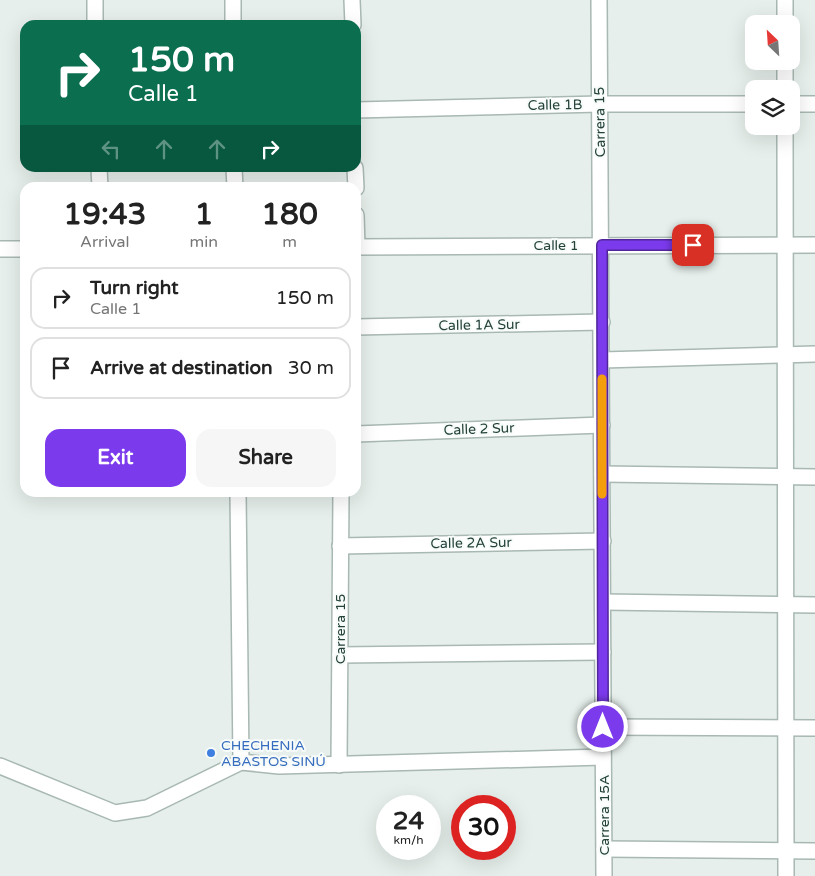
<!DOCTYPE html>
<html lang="en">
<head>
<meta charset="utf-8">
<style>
  body { margin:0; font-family:"Varela Round",sans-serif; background:#f6f6f6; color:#222; height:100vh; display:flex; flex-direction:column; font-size:19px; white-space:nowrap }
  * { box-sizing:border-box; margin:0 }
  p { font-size:16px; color:#767676 }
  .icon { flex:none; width:28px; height:28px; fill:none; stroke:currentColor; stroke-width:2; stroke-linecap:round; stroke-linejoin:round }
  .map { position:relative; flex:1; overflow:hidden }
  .side { position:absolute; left:20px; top:182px; width:341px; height:315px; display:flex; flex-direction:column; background:#fff; border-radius:15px; box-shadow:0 5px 20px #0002 }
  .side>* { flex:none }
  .hud { position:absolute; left:20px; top:20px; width:341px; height:152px; border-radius:15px; box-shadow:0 5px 20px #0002; background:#0b6e4f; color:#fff; overflow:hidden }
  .needle { width:32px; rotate:335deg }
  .buttons { position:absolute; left:745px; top:15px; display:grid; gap:10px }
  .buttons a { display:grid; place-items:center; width:55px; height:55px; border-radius:10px; background:#fff; box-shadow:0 5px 20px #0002; font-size:25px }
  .speed { position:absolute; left:376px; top:795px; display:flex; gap:10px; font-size:25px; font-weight:700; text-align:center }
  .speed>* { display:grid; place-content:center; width:65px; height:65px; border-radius:50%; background:#fff; box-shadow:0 5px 20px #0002; line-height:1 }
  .speed small { font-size:12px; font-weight:400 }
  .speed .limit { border:8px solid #d22; background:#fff; color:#111 }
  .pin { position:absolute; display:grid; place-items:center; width:42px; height:42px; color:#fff; margin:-21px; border-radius:10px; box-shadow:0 2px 8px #0006 }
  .me { position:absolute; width:55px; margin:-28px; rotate:0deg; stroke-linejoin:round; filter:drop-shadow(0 0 4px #0008) }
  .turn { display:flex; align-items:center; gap:18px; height:105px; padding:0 25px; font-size:22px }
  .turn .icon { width:65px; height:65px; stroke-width:2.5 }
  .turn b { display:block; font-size:35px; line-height:42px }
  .lanes { display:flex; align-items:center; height:48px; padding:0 25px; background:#0003; justify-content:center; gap:25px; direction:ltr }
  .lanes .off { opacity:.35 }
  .eta { display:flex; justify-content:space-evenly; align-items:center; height:85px; text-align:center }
  .eta b { font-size:30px; font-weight:700; line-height:35px }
  .cta { display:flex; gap:10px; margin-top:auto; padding:10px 25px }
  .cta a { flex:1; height:58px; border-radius:15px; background:#7c3aed; color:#fff; font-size:20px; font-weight:700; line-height:58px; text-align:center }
  .cta a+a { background:#f6f6f6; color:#222 }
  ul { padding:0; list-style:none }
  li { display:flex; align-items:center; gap:15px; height:62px; margin:0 10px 8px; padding:0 15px; border:2px solid #e0e0e0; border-radius:15px }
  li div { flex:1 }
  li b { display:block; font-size:19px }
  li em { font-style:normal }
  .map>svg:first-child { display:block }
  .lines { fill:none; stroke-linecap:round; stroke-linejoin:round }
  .minor-casing { stroke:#a8b8b2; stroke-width:18 }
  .minor { stroke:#fff; stroke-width:15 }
  .route-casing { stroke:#51269a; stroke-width:12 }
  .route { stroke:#7c3aed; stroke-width:9 }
  .slow { stroke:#f59e0b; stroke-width:9 }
  .shop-dot { fill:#3f7fe0; stroke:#f7fbf9; stroke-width:2 }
  .labels { text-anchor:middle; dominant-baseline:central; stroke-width:4; stroke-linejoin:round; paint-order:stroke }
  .street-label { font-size:14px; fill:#24423a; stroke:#f7fbf9 }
  .shop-label { font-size:14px; fill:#366cbe; stroke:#f7fbf9; text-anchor:start }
</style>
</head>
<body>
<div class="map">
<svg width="815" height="876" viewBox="0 0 815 876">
  <rect width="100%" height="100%" fill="#e6efeb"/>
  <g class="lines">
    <defs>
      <g id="minor">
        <polyline points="95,0 95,25"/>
        <polyline points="233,0 233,25"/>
        <polyline points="352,0 353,25"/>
        <polyline points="599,0 604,876"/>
        <polyline points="785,24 785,0"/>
        <polyline points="785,89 785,61"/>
        <polyline points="791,104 815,104"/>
        <polyline points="356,110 600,104 754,104"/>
        <polyline points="785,126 786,876"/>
        <polyline points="99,168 100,188"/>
        <polyline points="234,168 235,188"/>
        <polyline points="355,168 356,188"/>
        <polyline points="356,215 357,247"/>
        <polyline points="356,247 815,245"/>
        <polyline points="0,249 25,249"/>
        <polyline points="356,327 602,322"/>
        <polyline points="602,360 815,354"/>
        <polyline points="356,434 602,425"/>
        <polyline points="602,474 815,477"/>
        <polyline points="238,492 241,762"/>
        <polyline points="340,546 603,541"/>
        <polyline points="603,602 815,605"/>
        <polyline points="340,655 603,652"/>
        <polyline points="603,727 815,728"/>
        <polyline points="339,765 341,492"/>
        <polyline points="0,766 115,813 147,808 241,762 279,766 603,757"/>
        <polyline points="604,849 815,851"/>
      </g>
    </defs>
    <use href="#minor" class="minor-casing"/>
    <use href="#minor" class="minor"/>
  </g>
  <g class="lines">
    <defs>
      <polyline id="route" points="603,727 602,245 693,245"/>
    </defs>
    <use href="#route" class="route-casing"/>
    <use href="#route" class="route"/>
    <polyline class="slow" points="602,379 602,494"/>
  </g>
  <circle class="shop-dot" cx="211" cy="753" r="5"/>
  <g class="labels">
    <g class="street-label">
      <text transform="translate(555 105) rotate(-1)">Calle 1B</text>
      <text transform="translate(600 122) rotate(-91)">Carrera 15</text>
      <text x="556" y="245">Calle 1</text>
      <text transform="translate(479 325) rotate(-1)">Calle 1A Sur</text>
      <text transform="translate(479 429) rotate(-2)">Calle 2 Sur</text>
      <text transform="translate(471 543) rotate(-1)">Calle 2A Sur</text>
      <text transform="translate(340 629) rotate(-90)">Carrera 15</text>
      <text transform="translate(604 815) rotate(-90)">Carrera 15A</text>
    </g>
    <g class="shop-label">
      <text x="221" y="745">CHECHENIA<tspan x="221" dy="16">ABASTOS SINÚ</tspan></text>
    </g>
  </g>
</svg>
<div class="buttons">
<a><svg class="needle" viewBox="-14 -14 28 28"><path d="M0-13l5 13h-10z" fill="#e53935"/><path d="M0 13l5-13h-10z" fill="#767676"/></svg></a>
<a><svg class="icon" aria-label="layers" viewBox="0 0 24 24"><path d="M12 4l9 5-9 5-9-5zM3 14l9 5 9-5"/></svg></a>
</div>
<div class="speed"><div>24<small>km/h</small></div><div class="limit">30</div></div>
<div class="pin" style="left:693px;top:245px;background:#d93025"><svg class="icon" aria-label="arrive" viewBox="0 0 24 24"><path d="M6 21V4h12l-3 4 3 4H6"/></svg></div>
<svg class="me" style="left:603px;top:727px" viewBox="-20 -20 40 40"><circle r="17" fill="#7c3aed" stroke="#fff" stroke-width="3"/><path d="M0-11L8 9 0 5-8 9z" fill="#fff"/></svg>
<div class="hud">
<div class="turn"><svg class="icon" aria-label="right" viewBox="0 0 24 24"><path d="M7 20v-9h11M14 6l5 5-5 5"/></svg><div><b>150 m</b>Calle 1</div></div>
<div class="lanes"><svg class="icon off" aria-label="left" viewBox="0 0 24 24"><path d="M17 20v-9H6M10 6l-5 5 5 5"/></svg><svg class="icon off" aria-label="ahead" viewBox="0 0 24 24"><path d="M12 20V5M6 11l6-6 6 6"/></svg><svg class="icon off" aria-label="ahead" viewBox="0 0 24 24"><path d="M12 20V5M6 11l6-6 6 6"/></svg><svg class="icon" aria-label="right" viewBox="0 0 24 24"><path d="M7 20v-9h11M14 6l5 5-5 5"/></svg></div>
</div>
<section class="side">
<div class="eta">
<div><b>19:43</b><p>Arrival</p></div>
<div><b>1</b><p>min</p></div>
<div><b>180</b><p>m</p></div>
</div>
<ul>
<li><svg class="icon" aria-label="right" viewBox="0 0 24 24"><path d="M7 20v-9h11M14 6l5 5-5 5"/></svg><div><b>Turn right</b><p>Calle 1</p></div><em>150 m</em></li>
<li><svg class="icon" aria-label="arrive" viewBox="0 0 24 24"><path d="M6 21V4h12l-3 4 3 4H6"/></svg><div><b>Arrive at destination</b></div><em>30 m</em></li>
</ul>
<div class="cta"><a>Exit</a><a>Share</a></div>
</section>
</div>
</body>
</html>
